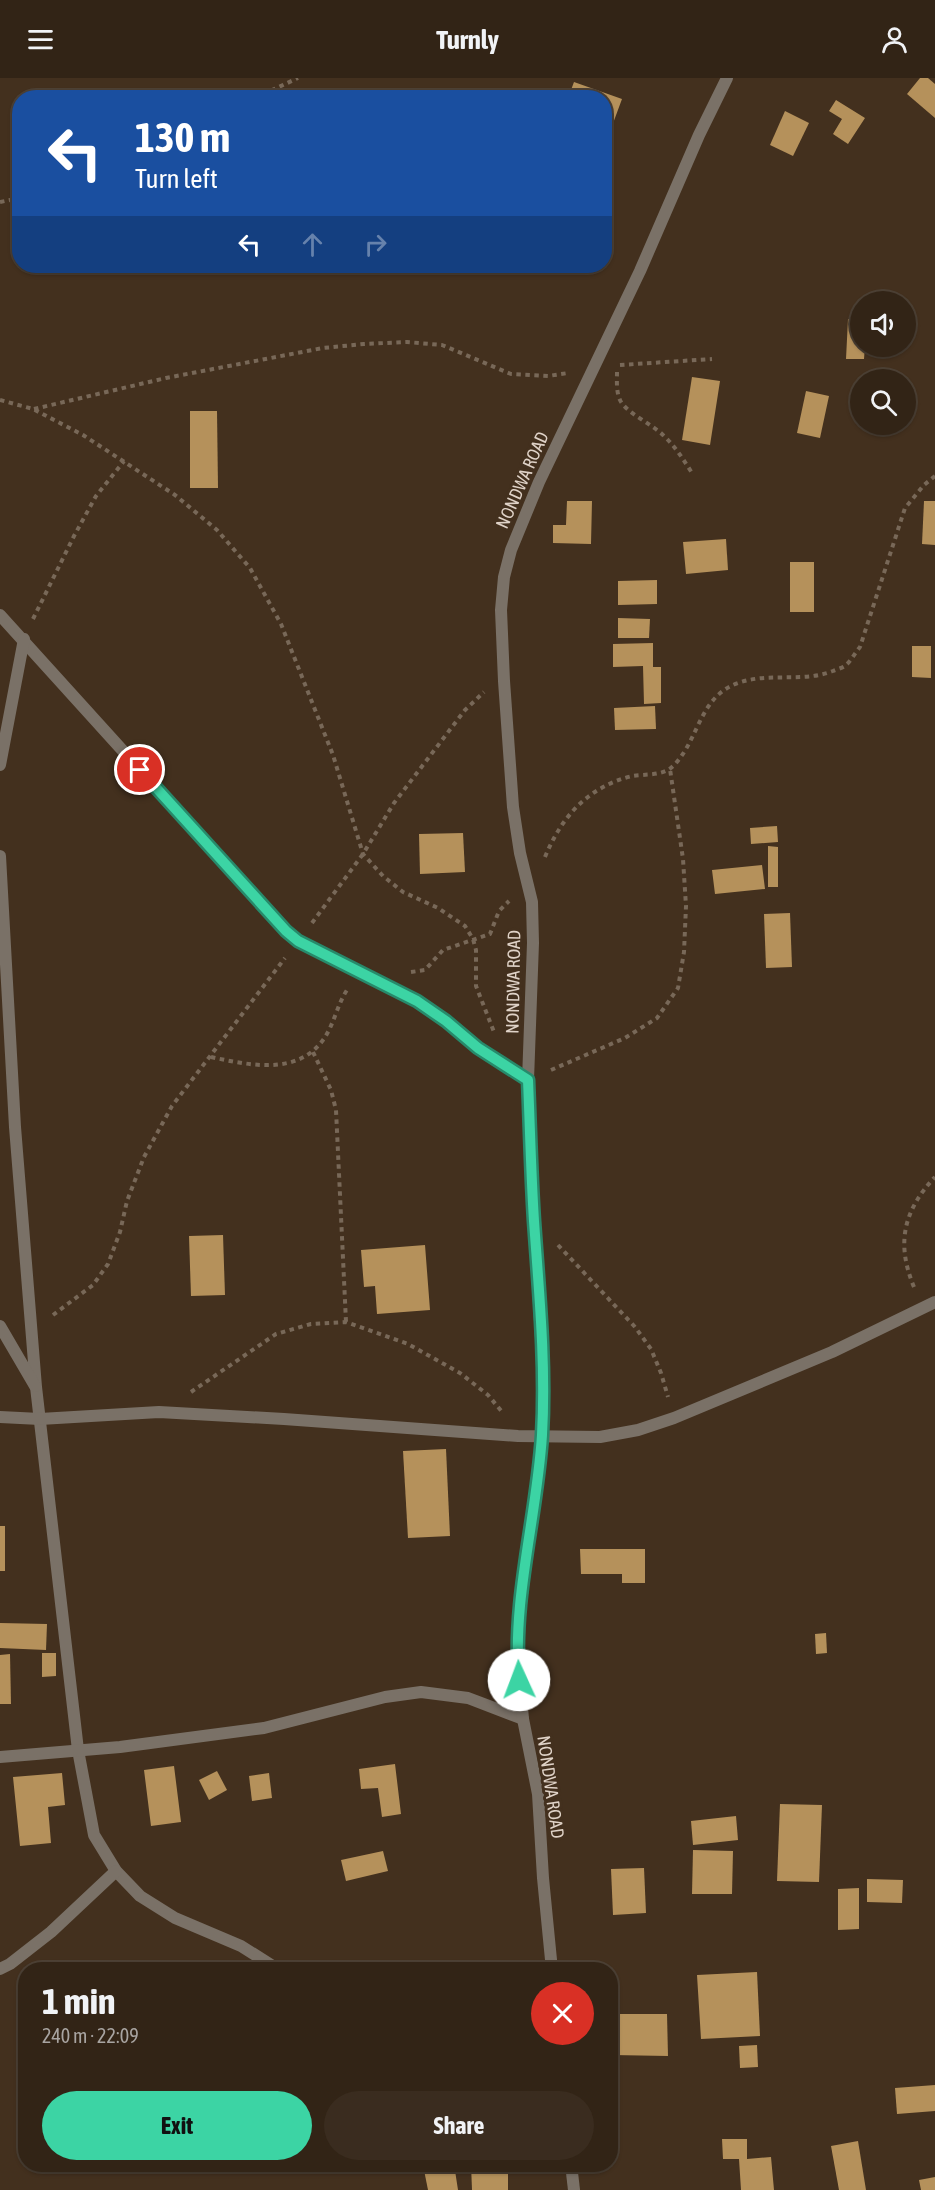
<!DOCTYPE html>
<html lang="en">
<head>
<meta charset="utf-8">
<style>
  body { margin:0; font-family:"Asap Condensed",sans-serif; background:#3a2c1f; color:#f1f3f6; height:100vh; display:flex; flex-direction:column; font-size:22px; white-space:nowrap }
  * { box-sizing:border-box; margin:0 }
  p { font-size:20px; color:#a8a4a1 }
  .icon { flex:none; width:33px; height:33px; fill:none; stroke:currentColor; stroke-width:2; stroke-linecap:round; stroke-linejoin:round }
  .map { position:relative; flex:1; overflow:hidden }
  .drawer { position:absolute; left:18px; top:1884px; width:600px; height:210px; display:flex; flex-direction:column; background:#322416; border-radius:24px; box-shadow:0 2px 4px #0004,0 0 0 2px #4d4135 }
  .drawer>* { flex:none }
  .top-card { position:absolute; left:12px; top:12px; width:600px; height:183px; border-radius:24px; box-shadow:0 2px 4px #0004,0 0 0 2px #4d4135; background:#1a4fa0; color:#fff; overflow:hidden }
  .buttons { position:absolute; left:850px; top:213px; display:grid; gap:12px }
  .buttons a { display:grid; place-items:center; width:66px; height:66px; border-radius:50%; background:#322416; box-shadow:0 2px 4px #0004,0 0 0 2px #4d4135; font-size:30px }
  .pin { position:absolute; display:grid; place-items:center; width:51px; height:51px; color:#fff; margin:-26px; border:3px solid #fff; border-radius:50%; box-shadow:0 2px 6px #0007 }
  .me { position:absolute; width:66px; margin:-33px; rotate:358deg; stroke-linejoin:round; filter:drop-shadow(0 0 4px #0008) }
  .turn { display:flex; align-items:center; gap:21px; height:126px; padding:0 24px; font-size:27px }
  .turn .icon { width:78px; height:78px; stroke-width:2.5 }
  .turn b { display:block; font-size:42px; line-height:51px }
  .lanes { display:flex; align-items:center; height:57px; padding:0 24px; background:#0003; justify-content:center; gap:30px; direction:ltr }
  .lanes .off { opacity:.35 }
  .round { display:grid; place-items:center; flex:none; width:63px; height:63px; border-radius:32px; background:#3a2c1f }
  .headline { display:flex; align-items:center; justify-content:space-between; height:102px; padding:0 24px }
  h1 { font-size:36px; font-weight:700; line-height:45px }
  .cta { display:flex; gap:12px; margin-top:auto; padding:12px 24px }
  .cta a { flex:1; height:69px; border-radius:36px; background:#3cd4a4; color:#111; font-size:24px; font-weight:700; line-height:69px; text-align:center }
  .cta a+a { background:#3a2c1f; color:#f1f3f6 }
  header { display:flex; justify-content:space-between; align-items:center; height:78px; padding:0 24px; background:#322416; font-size:27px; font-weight:700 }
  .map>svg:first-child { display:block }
  .building { fill:#b5915b }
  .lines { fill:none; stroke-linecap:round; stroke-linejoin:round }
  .path { stroke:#786858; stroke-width:4; stroke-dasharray:4.5 4.5; stroke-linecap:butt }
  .street { stroke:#7a7167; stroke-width:12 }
  .route-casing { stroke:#278a6b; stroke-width:15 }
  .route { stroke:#3cd4a4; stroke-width:10 }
  .labels { text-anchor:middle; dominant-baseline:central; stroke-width:6; stroke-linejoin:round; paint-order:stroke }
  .street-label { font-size:18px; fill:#dfd2c7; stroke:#43301e }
</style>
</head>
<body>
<header><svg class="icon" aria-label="menu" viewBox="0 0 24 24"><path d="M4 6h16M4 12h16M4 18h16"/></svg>Turnly<svg class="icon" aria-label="person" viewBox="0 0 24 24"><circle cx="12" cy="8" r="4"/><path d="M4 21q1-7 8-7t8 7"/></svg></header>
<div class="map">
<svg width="935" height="2112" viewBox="0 0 935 2112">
  <rect width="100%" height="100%" fill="#43301e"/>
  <g class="building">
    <polygon points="920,0 928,0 935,6 935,40 907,16"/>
    <polygon points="574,4 622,21 605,67 604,20 568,20"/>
    <polygon points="836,22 865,40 848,66 833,56 842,41 829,33"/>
    <polygon points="785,33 809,45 793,78 770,67"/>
    <polygon points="848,241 861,242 861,268 865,268 864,281 846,281"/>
    <polygon points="692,299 720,303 710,367 682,362"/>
    <polygon points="806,313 829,318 820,360 797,355"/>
    <polygon points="190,333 217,333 218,410 190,410"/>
    <polygon points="567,423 592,423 591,466 553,465 553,447 566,447"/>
    <polygon points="924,423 935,423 935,467 922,466"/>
    <polygon points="726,461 728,492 686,496 683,464"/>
    <rect x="790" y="484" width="24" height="50"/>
    <polygon points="657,502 657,526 618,527 618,503"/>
    <polygon points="618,540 650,541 649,560 618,560"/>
    <polygon points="653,565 653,589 661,589 661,625 644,626 643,588 613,589 613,566"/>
    <polygon points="912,568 931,568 931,600 912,599"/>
    <polygon points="655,628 656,651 615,652 614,630"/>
    <polygon points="777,748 778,764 751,766 750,750"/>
    <polygon points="463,755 465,794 420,796 419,756"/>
    <polygon points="768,768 778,769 778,809 768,809"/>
    <polygon points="762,787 765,811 715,816 712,792"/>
    <polygon points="790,835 792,889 766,890 764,836"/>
    <polygon points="223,1157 225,1217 191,1218 189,1158"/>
    <polygon points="425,1167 430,1232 377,1236 375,1208 364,1209 361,1172"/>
    <polygon points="446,1371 450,1458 408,1460 403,1373"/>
    <rect x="0" y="1448" width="5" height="45"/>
    <polygon points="580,1471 645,1471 645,1505 622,1505 622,1496 581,1496"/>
    <polygon points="0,1545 47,1546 46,1572 0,1570"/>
    <polygon points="826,1555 827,1575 816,1576 815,1556"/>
    <polygon points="42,1575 56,1575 56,1598 42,1599"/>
    <polygon points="10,1576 11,1626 0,1626 0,1577"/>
    <polygon points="395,1686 401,1736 382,1739 378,1710 361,1711 359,1691"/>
    <polygon points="174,1688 181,1744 151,1748 144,1692"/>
    <polygon points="217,1693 227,1712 209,1722 199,1702"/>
    <polygon points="62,1695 65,1727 48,1729 51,1765 20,1768 13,1699"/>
    <polygon points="269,1695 272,1720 252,1723 249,1698"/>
    <polygon points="780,1726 822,1727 819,1804 777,1803"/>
    <polygon points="736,1738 738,1762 693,1767 691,1743"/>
    <polygon points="693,1772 733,1773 732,1816 692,1816"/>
    <polygon points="383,1773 388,1793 346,1803 341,1782"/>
    <polygon points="644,1790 646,1835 613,1837 611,1791"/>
    <polygon points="867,1801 903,1802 902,1825 867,1824"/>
    <polygon points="859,1810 859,1851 838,1852 838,1811"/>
    <polygon points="757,1894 760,1958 701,1961 697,1897"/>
    <polygon points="612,1936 667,1936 668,1978 612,1977"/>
    <polygon points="757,1967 758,1989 740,1990 739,1968"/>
    <polygon points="935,2007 935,2033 897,2036 895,2010"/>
    <polygon points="722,2061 747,2061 747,2081 771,2079 774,2112 741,2112 739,2081 723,2081"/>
    <polygon points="858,2063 866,2112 839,2112 831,2068"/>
    <polygon points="454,2086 458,2112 428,2112 423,2087"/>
    <polygon points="471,2086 508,2086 508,2112 472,2112"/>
    <polygon points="935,2099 935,2112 921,2112 919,2102"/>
  </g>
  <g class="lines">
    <g class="path">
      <polyline points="255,20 298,0"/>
      <polyline points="0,124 20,120"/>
      <polyline points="620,287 712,281"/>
      <path d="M 617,294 C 617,303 616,313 620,322 C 626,335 652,346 663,357 C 675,368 683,381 692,395"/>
      <polyline points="0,322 33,331 83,357 175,417 217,452 250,490 281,546 333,677 363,776 383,798 403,814 438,830 465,848 473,861 476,872 476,908 494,954"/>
      <polyline points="34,331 166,300 323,270 364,266 407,264 442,267 511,296 548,298 568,295"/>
      <polyline points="33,541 74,458 96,418 124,383"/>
      <path d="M 545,779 C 562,738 588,709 632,698 C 644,696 662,698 672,689 C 699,664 698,619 738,605 C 769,594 802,605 833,593 C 837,591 843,590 846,587 C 851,583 855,575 860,569 L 905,430 L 924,407 L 935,398"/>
      <polyline points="312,845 363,776 394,725 465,632 484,614"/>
      <polyline points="411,894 425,892 443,872 490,856 499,833 509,823"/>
      <polyline points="313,974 331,1012 336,1032 346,1244"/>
      <path d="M 211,979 C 248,987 297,998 323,962 C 334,947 337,927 347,912"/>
      <polyline points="551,992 625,960 657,940 678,910 684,874 686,828 683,781 670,691"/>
      <polyline points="558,1167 635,1249 651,1271 661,1295 668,1319"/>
      <path d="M 914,1209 C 896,1166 903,1133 935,1099"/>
      <polyline points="53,1237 93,1207 108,1186 120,1154 127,1123 144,1079 172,1028 285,880"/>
      <polyline points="191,1314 276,1256 311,1246 346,1244 408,1266 460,1295 488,1317 503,1335"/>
    </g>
    <g class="street">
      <polyline points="0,537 286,853 298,863 417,923 446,943 478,970 528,1002"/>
      <polyline points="0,687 24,561"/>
      <polyline points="0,778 15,1049 36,1309 78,1672 94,1757 116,1793 140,1818 175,1840 241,1868 279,1892"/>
      <polyline points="0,1248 35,1308"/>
      <polyline points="0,1339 40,1341 159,1334 284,1341 518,1358 600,1359 638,1352 674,1340 832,1274 935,1224"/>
      <polyline points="0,1679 120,1669 264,1650 385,1619 421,1614 468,1620 523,1641"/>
      <polyline points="0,1891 10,1886 51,1854 116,1793"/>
      <polyline points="552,1892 543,1800 538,1716 523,1641 518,1582 520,1532 542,1360 543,1296 534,1139 528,1002 533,865 532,824 520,775 513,729 504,603 501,532 504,499 511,472 539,404 640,193 699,57 727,0"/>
      <polyline points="571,2086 574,2112"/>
    </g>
  </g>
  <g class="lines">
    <defs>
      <path id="route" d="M 140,692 L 286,853 L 298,863 L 417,923 L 446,943 L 478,970 L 528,1002 C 530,1049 531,1096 534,1143 C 539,1214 546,1286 542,1357 C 537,1439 512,1520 519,1602"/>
    </defs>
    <use href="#route" class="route-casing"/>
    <use href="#route" class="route"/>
  </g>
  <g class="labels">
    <g class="street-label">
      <text transform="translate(522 402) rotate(-66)">NONDWA ROAD</text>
      <text transform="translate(513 904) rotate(-89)">NONDWA ROAD</text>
      <text transform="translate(551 1709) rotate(82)">NONDWA ROAD</text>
    </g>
  </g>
</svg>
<div class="buttons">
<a><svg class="icon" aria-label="sound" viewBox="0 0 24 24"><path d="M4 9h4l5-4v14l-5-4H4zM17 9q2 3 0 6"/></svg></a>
<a><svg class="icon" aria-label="search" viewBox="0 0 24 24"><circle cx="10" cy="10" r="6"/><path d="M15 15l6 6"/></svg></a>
</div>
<div class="pin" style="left:140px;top:692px;background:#d93025"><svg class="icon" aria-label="arrive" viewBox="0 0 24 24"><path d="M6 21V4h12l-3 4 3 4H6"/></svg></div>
<svg class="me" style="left:519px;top:1602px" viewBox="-20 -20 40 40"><circle r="19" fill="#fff"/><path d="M0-13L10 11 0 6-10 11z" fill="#3cd4a4"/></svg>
<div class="top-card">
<div class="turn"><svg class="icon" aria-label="left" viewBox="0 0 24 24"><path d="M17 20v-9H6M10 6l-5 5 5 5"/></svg><div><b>130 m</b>Turn left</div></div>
<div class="lanes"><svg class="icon" aria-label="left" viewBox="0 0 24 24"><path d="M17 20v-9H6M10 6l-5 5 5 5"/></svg><svg class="icon off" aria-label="ahead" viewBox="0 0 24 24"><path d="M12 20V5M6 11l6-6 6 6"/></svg><svg class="icon off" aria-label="right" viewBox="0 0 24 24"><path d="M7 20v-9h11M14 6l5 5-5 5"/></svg></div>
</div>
<section class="drawer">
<div class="headline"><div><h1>1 min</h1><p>240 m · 22:09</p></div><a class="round" style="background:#d93025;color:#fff"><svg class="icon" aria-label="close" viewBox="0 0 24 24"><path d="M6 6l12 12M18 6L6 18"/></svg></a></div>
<div class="cta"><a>Exit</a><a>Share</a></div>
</section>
</div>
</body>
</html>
